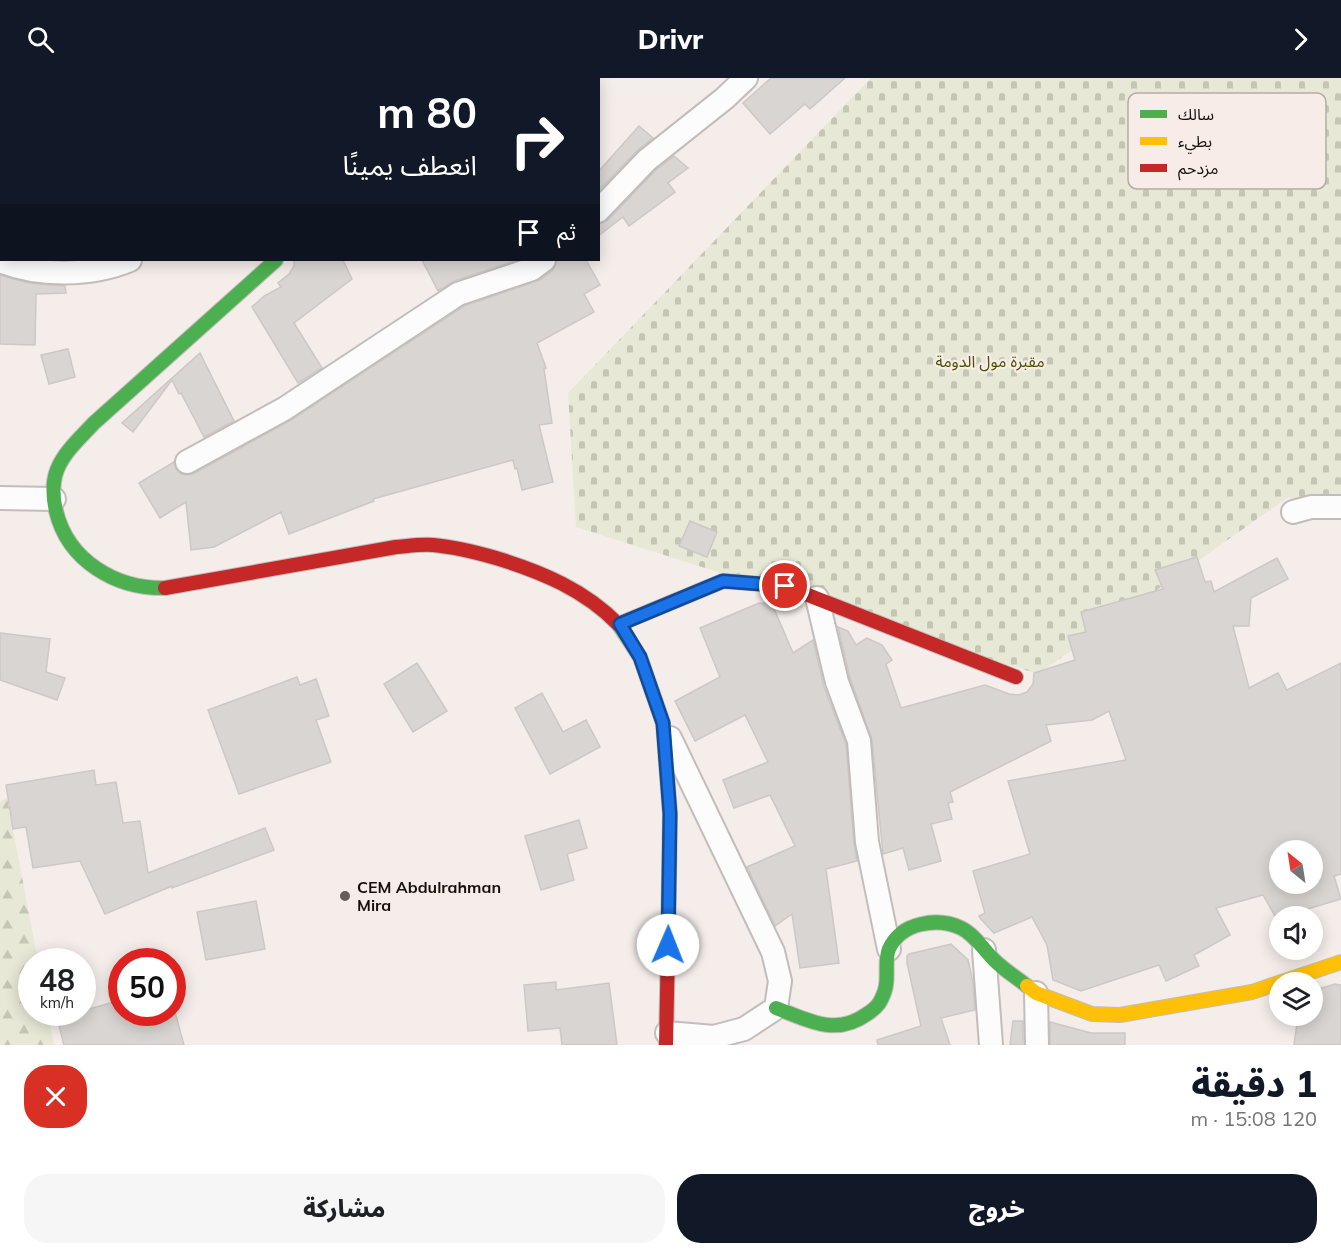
<!DOCTYPE html>
<html lang="ar">
<head>
<meta charset="utf-8">
<style>
  body { margin:0; font-family:Mulish,"Noto Sans Arabic",sans-serif; background:#f6f6f6; color:#202124; direction:rtl; height:100vh; display:flex; flex-direction:column; font-size:22px; white-space:nowrap }
  * { box-sizing:border-box; margin:0 }
  p { font-size:20px; color:#757577 }
  .icon { flex:none; width:33px; height:33px; fill:none; stroke:currentColor; stroke-width:2; stroke-linecap:round; stroke-linejoin:round }
  .map { position:relative; height:967px; overflow:hidden; direction:ltr }
  .panel { display:flex; flex-direction:column; background:#fff; flex:1 }
  .panel>* { flex:none }
  .hud { position:absolute; left:0px; top:0px; width:600px; height:183px; box-shadow:0 3px 15px #0003; direction:rtl; background:#111827; color:#fff; overflow:hidden }
  .needle { width:39px; rotate:330deg }
  .fabs { position:absolute; left:1269px; top:762px; display:grid; gap:12px }
  .fabs a { display:grid; place-items:center; width:54px; height:54px; border-radius:50%; background:#fff; box-shadow:0 3px 15px #0003; font-size:30px }
  .speed { position:absolute; left:18px; top:870px; display:flex; gap:12px; font-size:30px; font-weight:700; text-align:center }
  .speed>* { display:grid; place-content:center; width:78px; height:78px; border-radius:50%; background:#fff; box-shadow:0 3px 15px #0003; line-height:1 }
  .speed small { font-size:15px; font-weight:400 }
  .speed .limit { border:9px solid #d22; background:#fff; color:#111 }
  .pin { position:absolute; display:grid; place-items:center; width:51px; height:51px; color:#fff; margin:-26px; border:3px solid #fff; border-radius:50%; box-shadow:0 2px 6px #0007 }
  .me { position:absolute; width:66px; margin:-33px; rotate:1deg; stroke-linejoin:round; filter:drop-shadow(0 0 4px #0008) }
  .turn { display:flex; align-items:center; gap:21px; height:126px; padding:0 24px; font-size:27px }
  .turn .icon { width:78px; height:78px; stroke-width:2.5 }
  .turn b { display:block; font-size:42px; line-height:51px }
  .then { display:flex; align-items:center; height:57px; padding:0 24px; background:#0003; gap:12px; font-size:22px }
  .round { display:grid; place-items:center; flex:none; width:63px; height:63px; border-radius:24px; background:#f6f6f6 }
  .summary { display:flex; align-items:center; justify-content:space-between; height:102px; padding:0 24px }
  h1 { font-size:36px; font-weight:800; line-height:45px; color:#111827 }
  .cta { display:flex; gap:12px; margin-top:auto; padding:12px 24px }
  .cta a { flex:1; height:69px; border-radius:24px; background:#111827; color:#fff; font-size:24px; font-weight:800; line-height:69px; text-align:center }
  .cta a+a { background:#f6f6f6; color:#202124 }
  header { display:flex; justify-content:space-between; align-items:center; height:78px; padding:0 24px; background:#111827; color:#fff; font-size:27px; font-weight:800 }
  .map>svg:first-child { display:block }
  .forest { fill:url(#forest-firs) }
  .cemetery { fill:url(#cemetery-stones) }
  .building { fill:#d9d5d2; stroke:#ccc8c5; stroke-width:1.5; fill-rule:evenodd }
  .lines { fill:none; stroke-linecap:round; stroke-linejoin:round }
  .street-casing { stroke:#c2bdbb; stroke-width:26 }
  .fast-casing { stroke:#c2bdbb; stroke-width:16 }
  .slow-casing { stroke:#c2bdbb; stroke-width:16 }
  .jam-casing { stroke:#c2bdbb; stroke-width:16 }
  .street { stroke:#fdfcfc; stroke-width:22 }
  .fast { stroke:#4caf50; stroke-width:14 }
  .slow { stroke:#ffc107; stroke-width:14 }
  .jam { stroke:#c62828; stroke-width:14 }
  .route-casing { stroke:#114b97; stroke-width:15 }
  .route { stroke:#1a73e8; stroke-width:10 }
  .poi-dot { fill:#625e5c; stroke:#f7ece7; stroke-width:2 }
  .labels { text-anchor:middle; dominant-baseline:central; stroke-width:4.5; stroke-linejoin:round; paint-order:stroke }
  .park-label { font-size:16px; fill:#4b5105; stroke:#f7ece7 }
  .poi-label { font-size:16px; font-weight:bold; fill:#14110f; stroke:#f7ece7; text-anchor:start }
  .key { fill:#f7ece7; stroke:#b3aaa6; stroke-width:1.5 }
  .key-label { font-size:16px; fill:#14110f }
</style>
</head>
<body>
<header><svg class="icon" aria-label="forward" viewBox="0 0 24 24"><path d="M9 5l7 7-7 7"/></svg>Drivr<svg class="icon" aria-label="search" viewBox="0 0 24 24"><circle cx="10" cy="10" r="6"/><path d="M15 15l6 6"/></svg></header>
<div class="map">
<svg width="1341" height="967" viewBox="0 0 1341 967">
  <defs>
    <pattern id="forest-firs" width="22" height="20" patternUnits="userSpaceOnUse" patternTransform="scale(1.5)"><rect width="22" height="20" fill="#e7e8d6"/><path d="M5 1l3.5 6h-7zM16 11l3.5 6h-7z" fill="#c5c6b6"/></pattern>
    <pattern id="cemetery-stones" width="16" height="16" patternUnits="userSpaceOnUse" patternTransform="scale(1.5)"><rect width="16" height="16" fill="#e7e8d6"/><path d="M2 7V4a2 2 0 0 1 4 0v3zM10 15v-3a2 2 0 0 1 4 0v3z" fill="#c5c6b6"/></pattern>
  </defs>
  <rect width="100%" height="100%" fill="#f4edea"/>
  <polygon class="forest" points="7,720 38,883 32,884 32,934 48,935 54,967 0,967 0,724"/>
  <polygon class="cemetery" points="871,0 1341,0 1341,421 1287,420 1038,596 576,449 568,315"/>
  <g class="building">
    <polygon points="771,0 845,0 810,31 805,26 770,56 743,25"/>
    <polygon points="639,48 653,60 637,73 598,113 598,94"/>
    <polygon points="674,78 688,90 668,105 675,114 629,148 623,139 598,158 598,146 608,142 656,92"/>
    <polygon points="294,182 343,182 352,201 294,245 322,290 298,305 252,229 264,218 281,209 278,205 289,196 294,188"/>
    <polygon points="422,182 518,182 454,203 438,213"/>
    <polygon points="557,182 586,182 600,207 584,216 594,234 537,265 546,290 544,291 552,345 539,347 553,404 522,412 517,390 515,391 513,382 373,421 374,423 289,456 281,434 214,469 191,472 186,424 160,440 139,405 174,384 176,391 181,396 187,397 193,396 291,342 464,228 540,202 553,192"/>
    <polygon points="0,197 29,205 65,208 66,215 36,216 35,267 0,266"/>
    <polygon points="68,271 75,299 49,306 41,277"/>
    <polygon points="200,275 234,343 204,359 181,315 179,316 172,302 133,354 122,345"/>
    <polygon points="690,443 717,454 707,479 679,468"/>
    <path d="M 1197,479 L 1205,504 L 1211,503 L 1214,514 L 1277,480 L 1288,501 L 1251,520 L 1249,548 L 1233,548 L 1249,610 L 1278,595 L 1287,612 L 1341,585 L 1341,796 L 1334,798 L 1341,821 L 1301,833 L 1304,838 L 1275,838 L 1263,817 L 1216,830 L 1230,857 L 1194,877 L 1199,888 L 1166,903 L 1159,887 L 1081,913 L 1053,902 L 1047,867 L 1032,839 L 994,855 L 980,840 L 979,838 L 985,835 L 973,793 L 1030,776 L 1008,703 L 1126,682 L 1109,633 L 1092,642 L 1046,647 L 1051,663 L 950,714 L 953,724 L 948,725 L 952,741 L 931,746 L 941,783 L 909,792 L 903,770 L 883,776 L 872,662 L 850,600 L 838,549 L 848,553 L 856,567 L 867,560 L 882,567 L 892,582 L 886,586 L 901,630 L 985,607 L 1009,616 L 1019,617 L 1027,614 L 1033,606 L 1034,595 L 1075,582 L 1068,558 L 1086,554 L 1081,534 L 1163,511 L 1155,492 ZM 1280,772 L 1312,772 L 1312,806 L 1280,806 Z"/>
    <polygon points="759,525 772,526 793,575 813,562 824,609 846,666 854,765 857,783 826,791 839,885 800,890 792,836 775,848 747,789 795,768 770,717 734,730 723,702 768,684 745,637 695,663 675,623 720,599 700,550"/>
    <polygon points="0,555 50,561 46,594 65,600 57,622 0,602"/>
    <polygon points="417,585 447,633 413,654 384,606"/>
    <polygon points="297,599 300,607 316,601 329,638 316,642 331,684 239,716 208,632"/>
    <polygon points="542,615 563,654 586,642 600,669 550,696 515,630"/>
    <polygon points="94,692 96,707 116,704 123,745 140,743 148,795 265,750 274,772 172,810 172,808 105,836 80,783 33,790 26,749 13,751 6,707"/>
    <polygon points="579,742 587,770 567,776 574,802 541,812 525,758"/>
    <polygon points="256,823 265,871 206,882 197,834"/>
    <polygon points="951,866 968,882 973,904 975,932 941,940 950,967 878,967 877,962 921,948 907,885 907,878 909,876"/>
    <polygon points="556,904 556,912 609,905 617,967 562,967 560,950 528,953 524,907"/>
    <polygon points="1335,906 1341,907 1341,967 1294,967 1298,938 1312,938 1312,913"/>
    <polygon points="114,924 116,934 175,934 184,967 64,967 57,940 82,934 82,933"/>
    <polygon points="1013,943 1023,943 1023,967 1010,967"/>
    <polygon points="1050,944 1091,955 1125,955 1125,967 1050,967"/>
  </g>
  <g class="lines">
    <defs>
      <g id="street">
        <polyline points="1,0 2,2"/>
        <polyline points="201,2 202,0"/>
        <polyline points="0,91 2,91"/>
        <polyline points="598,133 647,82 725,20 746,0"/>
        <path d="M 0,183 C 38,199 92,198 130,182"/>
        <polyline points="187,384 284,331 458,216 532,191 544,182"/>
        <polyline points="0,420 54,421"/>
        <polyline points="1293,434 1311,429 1341,429"/>
        <polyline points="817,520 837,604 859,663 867,764 889,871"/>
        <polyline points="984,872 991,967"/>
        <polyline points="1036,915 1037,967"/>
        <polyline points="667,955 714,959 744,951 776,930 780,903 773,874 670,660"/>
      </g>
      <g id="fast">
        <path d="M 165,510 C 116,511 68,483 56,433 C 53,420 52,405 57,392 C 64,374 81,359 94,345 L 276,182"/>
        <polyline points="619,547 640,579 663,645 670,736 668,865"/>
        <path d="M 776,930 C 808,942 835,959 867,936 C 878,929 881,924 885,912 C 889,899 884,883 889,871 C 901,844 938,839 961,850 C 974,856 984,872 994,882 C 1004,892 1016,899 1027,908"/>
      </g>
      <g id="slow">
        <polyline points="460,2 461,0"/>
        <polyline points="1027,908 1036,915 1092,936 1120,937 1252,914 1341,884"/>
      </g>
      <g id="jam">
        <path d="M 165,510 L 396,469 C 408,468 421,466 433,467 C 455,469 475,474 496,480 C 542,494 585,512 619,547"/>
        <polyline points="619,546 723,503 785,508 1016,599"/>
        <polyline points="666,967 668,865"/>
      </g>
    </defs>
    <use href="#street" class="street-casing"/>
    <use href="#fast" class="fast-casing"/>
    <use href="#slow" class="slow-casing"/>
    <use href="#jam" class="jam-casing"/>
    <use href="#street" class="street"/>
    <use href="#fast" class="fast"/>
    <use href="#slow" class="slow"/>
    <use href="#jam" class="jam"/>
  </g>
  <g class="lines">
    <defs>
      <polyline id="route" points="668,867 670,736 663,645 640,579 620,546 723,503 785,508"/>
    </defs>
    <use href="#route" class="route-casing"/>
    <use href="#route" class="route"/>
  </g>
  <circle class="poi-dot" cx="345" cy="818" r="6"/>
  <g class="labels">
    <g class="park-label">
      <text x="990" y="283">مقبرة مول الدومة</text>
    </g>
    <g class="poi-label">
      <text x="357" y="809">CEM Abdulrahman<tspan x="357" dy="18">Mira</tspan></text>
    </g>
  </g>
  <rect x="1128" y="15" width="198" height="96" rx="9" class="key"/>
  <rect x="1140" y="32" width="27" height="8" fill="#4caf50"/>
  <rect x="1140" y="59" width="27" height="8" fill="#ffc107"/>
  <rect x="1140" y="86" width="27" height="8" fill="#c62828"/>
  <g class="key-label">
    <text x="1178" y="42">سالك</text>
    <text x="1178" y="69">بطيء</text>
    <text x="1178" y="96">مزدحم</text>
  </g>
</svg>
<div class="fabs">
<a><svg class="needle" viewBox="-14 -14 28 28"><path d="M0-13l5 13h-10z" fill="#e53935"/><path d="M0 13l5-13h-10z" fill="#757577"/></svg></a>
<a><svg class="icon" aria-label="sound" viewBox="0 0 24 24"><path d="M4 9h4l5-4v14l-5-4H4zM17 9q2 3 0 6"/></svg></a>
<a><svg class="icon" aria-label="layers" viewBox="0 0 24 24"><path d="M12 4l9 5-9 5-9-5zM3 14l9 5 9-5"/></svg></a>
</div>
<div class="speed"><div>48<small>km/h</small></div><div class="limit">50</div></div>
<div class="pin" style="left:785px;top:508px;background:#d93025"><svg class="icon" aria-label="arrive" viewBox="0 0 24 24"><path d="M6 21V4h12l-3 4 3 4H6"/></svg></div>
<svg class="me" style="left:668px;top:867px" viewBox="-20 -20 40 40"><circle r="19" fill="#fff"/><path d="M0-13L10 11 0 6-10 11z" fill="#1a73e8"/></svg>
<div class="hud">
<div class="turn"><svg class="icon" aria-label="right" viewBox="0 0 24 24"><path d="M7 20v-9h11M14 6l5 5-5 5"/></svg><div><b>80 m</b>انعطف يمينًا</div></div>
<div class="then">ثم<svg class="icon" aria-label="arrive" viewBox="0 0 24 24"><path d="M6 21V4h12l-3 4 3 4H6"/></svg></div>
</div>
</div>
<section class="panel">
<div class="summary"><div><h1>1 دقيقة</h1><p>120 m · 15:08</p></div><a class="round" style="background:#d93025;color:#fff"><svg class="icon" aria-label="close" viewBox="0 0 24 24"><path d="M6 6l12 12M18 6L6 18"/></svg></a></div>
<div class="cta"><a>خروج</a><a>مشاركة</a></div>
</section>
</body>
</html>
